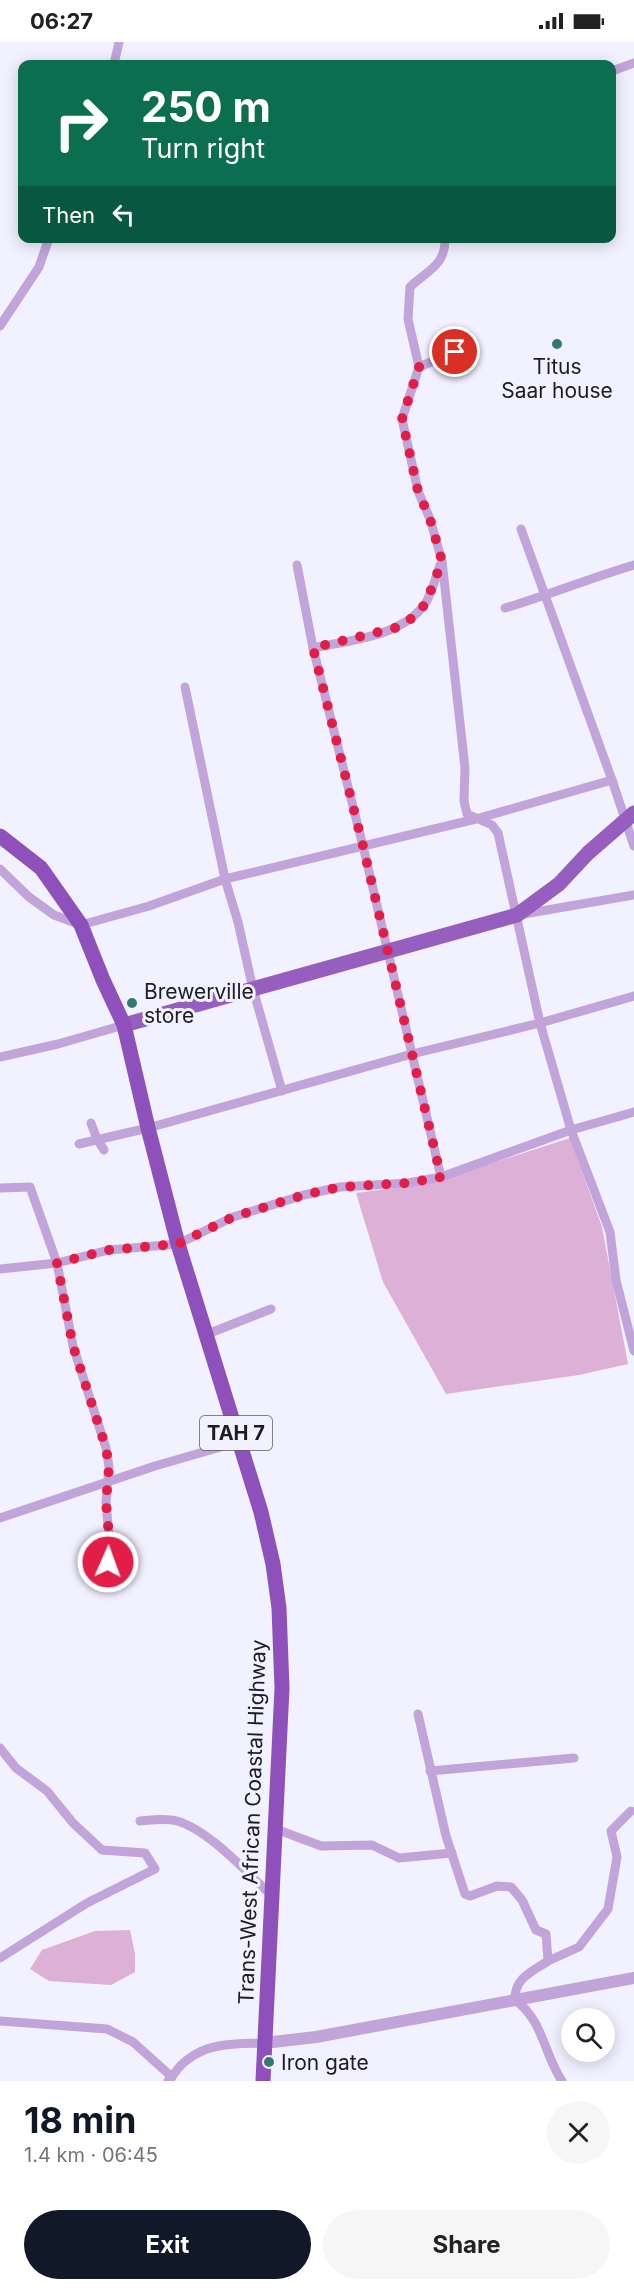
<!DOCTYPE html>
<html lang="en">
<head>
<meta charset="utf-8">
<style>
  body { margin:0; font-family:Inter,sans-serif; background:#f6f6f6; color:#222; height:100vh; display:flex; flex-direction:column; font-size:22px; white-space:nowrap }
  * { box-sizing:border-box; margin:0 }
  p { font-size:20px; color:#767676 }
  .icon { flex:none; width:33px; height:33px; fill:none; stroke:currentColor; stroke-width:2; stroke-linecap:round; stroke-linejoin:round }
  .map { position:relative; height:2039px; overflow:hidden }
  .panel { display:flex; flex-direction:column; background:#fff; flex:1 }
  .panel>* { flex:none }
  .hud { position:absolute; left:18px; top:18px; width:598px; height:183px; border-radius:12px; box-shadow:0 3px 15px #0003; background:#0b6e4f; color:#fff; overflow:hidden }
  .controls { position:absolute; left:561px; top:1966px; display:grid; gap:12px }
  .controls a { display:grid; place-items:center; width:54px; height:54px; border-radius:50%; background:#fff; box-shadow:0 3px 15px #0003; font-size:30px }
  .pin { position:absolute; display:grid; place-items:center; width:51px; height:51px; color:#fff; margin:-26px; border:3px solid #fff; border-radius:50%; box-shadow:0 2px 6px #0007 }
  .me { position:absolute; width:66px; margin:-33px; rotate:2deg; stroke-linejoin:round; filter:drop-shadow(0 0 4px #0008) }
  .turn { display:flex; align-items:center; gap:21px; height:126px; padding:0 24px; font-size:27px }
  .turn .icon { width:78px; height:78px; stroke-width:2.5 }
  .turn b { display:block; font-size:42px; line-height:51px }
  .then { display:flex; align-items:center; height:57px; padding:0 24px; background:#0003; gap:12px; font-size:22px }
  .round { display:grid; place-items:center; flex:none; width:63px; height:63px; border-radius:32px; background:#f6f6f6 }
  .summary { display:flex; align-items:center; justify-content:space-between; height:102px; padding:0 24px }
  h1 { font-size:36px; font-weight:700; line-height:45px; color:#111827 }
  .cta { display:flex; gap:12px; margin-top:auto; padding:12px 24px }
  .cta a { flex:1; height:69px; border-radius:36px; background:#111827; color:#fff; font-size:24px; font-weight:700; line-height:69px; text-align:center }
  .cta a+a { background:#f6f6f6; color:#222 }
  .status { display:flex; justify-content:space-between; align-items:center; height:42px; padding:0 30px; background:#fff; direction:ltr }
  .status svg { height:16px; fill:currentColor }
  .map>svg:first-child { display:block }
  .green { fill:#dcb0d7 }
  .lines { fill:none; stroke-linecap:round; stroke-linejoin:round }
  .minor { stroke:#c1a4d9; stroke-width:9 }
  .tertiary { stroke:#c1a4d9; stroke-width:12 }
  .primary { stroke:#965ebf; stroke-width:15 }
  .trunk { stroke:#8e50ba; stroke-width:15 }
  .route { stroke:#e11d48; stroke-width:10; stroke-dasharray:0 18 }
  .poi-dot { fill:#317974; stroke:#f2f1ff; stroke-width:2 }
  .labels { text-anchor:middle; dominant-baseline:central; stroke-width:6; stroke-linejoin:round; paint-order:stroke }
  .shield { fill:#f2f1ff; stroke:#5c5c64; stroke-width:1.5 }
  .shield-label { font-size:20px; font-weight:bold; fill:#1c1c22 }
  .poi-label { font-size:21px; fill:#1c1c22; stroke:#f2f1ff; text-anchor:start }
  .street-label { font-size:21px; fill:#1c1c22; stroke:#f2f1ff }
</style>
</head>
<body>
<div class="status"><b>06:27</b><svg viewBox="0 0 49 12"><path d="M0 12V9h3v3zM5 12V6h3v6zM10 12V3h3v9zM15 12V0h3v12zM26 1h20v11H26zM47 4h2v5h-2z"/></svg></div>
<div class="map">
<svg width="634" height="2039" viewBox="0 0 634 2039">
  <rect width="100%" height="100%" fill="#f2f1ff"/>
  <g class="green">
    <polygon points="570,1096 602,1185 628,1322 579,1333 446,1352 383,1240 356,1151 427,1142"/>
    <polygon points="130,1888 135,1912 135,1930 111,1943 49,1939 30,1927 42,1908 95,1889"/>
  </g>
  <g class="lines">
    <g class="minor">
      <polyline points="114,22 119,0"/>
      <polyline points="612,29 634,21"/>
      <path d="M 445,196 C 446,223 428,228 410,245 L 408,277 L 419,325 L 402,377 L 418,449 L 430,477 L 442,519 L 465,726 L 464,759 L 467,772 L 492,783 L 498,791 L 540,981 L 571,1088 L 610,1190 L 616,1238 L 634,1309"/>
      <polyline points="0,284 39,225 49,196"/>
      <polyline points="419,325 455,310"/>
      <polyline points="521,487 612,738"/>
      <polyline points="297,523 313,606 363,804 441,1135"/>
      <path d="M 505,566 C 549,553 590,536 634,523"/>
      <path d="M 313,606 C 350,598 401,595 425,562 C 432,551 436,535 440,523"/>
      <polyline points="185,645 225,837 238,880 253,947 282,1049"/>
      <polyline points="0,827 29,855 54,873 81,883 149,864 225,837 476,777 612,738 634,804"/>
      <polyline points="518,873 634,853"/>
      <polyline points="0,1015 58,1002 124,983"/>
      <polyline points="91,1081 97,1097 104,1108"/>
      <polyline points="79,1102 148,1086 412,1012 540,981 634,954"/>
      <polyline points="0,1146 30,1145 57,1221 73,1304 106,1406 109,1425 106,1460 109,1494 108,1520"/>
      <polyline points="0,1227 57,1221 109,1208 178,1202 233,1175 304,1153 340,1145 408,1141 441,1135 571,1088 634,1070"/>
      <polyline points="205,1293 271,1267"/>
      <polyline points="0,1476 155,1424 238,1400"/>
      <path d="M 418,1672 L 446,1794 L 465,1852 L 470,1854 L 497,1844 L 511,1845 L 522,1858 L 536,1888 L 546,1892 L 548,1919 C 532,1930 514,1936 515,1958 C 543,1978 544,2012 562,2039"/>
      <polyline points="0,1706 16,1726 47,1749 73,1781 102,1808 145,1811 155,1827 87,1861 0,1916"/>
      <polyline points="430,1729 574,1716"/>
      <path d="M 140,1779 C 152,1778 166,1776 177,1779 C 209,1788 247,1831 271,1853"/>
      <polyline points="276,1787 321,1804 372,1803 399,1816 452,1811"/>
      <polyline points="548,1919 579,1905 608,1867 617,1815 611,1789 631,1769"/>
      <polyline points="0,1979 107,1987 133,2000 172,2035"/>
      <path d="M 168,2039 C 174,2033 179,2023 187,2018 C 209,2000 237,2002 264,2001"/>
    </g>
    <polyline class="tertiary" points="264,2001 316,1995 634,1936"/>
    <polyline class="primary" points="124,983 517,873 559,842 588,811 634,771"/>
    <polyline class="trunk" points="0,794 41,826 81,883 103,938 124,983 148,1086 178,1202 261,1470 273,1522 279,1566 282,1646 263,2039"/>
  </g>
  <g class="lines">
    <polyline class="route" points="108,1520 109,1494 106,1460 109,1425 106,1406 73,1304 57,1221 109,1208 178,1202 233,1175 304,1153 340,1145 408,1141 441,1135 363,804 313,606 395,586 414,575 426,561 442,519 430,477 418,449 402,377 419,325 455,310"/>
  </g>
  <g class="poi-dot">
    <circle cx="557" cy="302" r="6"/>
    <circle cx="132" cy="961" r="6"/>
    <circle cx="269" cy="2020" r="6"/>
  </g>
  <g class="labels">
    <rect class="shield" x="200" y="1374" width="72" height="34" rx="4.5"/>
    <g class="shield-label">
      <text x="236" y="1391">TAH 7</text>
    </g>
    <g class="poi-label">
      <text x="557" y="324" text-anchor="middle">Titus<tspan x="557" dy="24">Saar house</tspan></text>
      <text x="144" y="949">Brewerville<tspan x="144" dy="24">store</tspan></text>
      <text x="281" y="2020">Iron gate</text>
    </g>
    <g class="street-label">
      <text transform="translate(252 1780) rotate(-88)">Trans-West African Coastal Highway</text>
    </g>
  </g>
</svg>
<div class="controls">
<a><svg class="icon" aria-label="search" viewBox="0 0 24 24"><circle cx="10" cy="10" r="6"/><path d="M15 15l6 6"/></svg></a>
</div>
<div class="pin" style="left:455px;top:310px;background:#d93025"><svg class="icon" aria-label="arrive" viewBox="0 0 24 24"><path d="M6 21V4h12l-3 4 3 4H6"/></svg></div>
<svg class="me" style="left:108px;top:1520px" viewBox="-20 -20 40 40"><circle r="17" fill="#e11d48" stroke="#fff" stroke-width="3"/><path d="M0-11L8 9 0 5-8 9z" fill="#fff"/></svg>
<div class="hud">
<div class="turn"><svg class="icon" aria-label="right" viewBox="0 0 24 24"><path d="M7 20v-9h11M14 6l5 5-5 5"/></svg><div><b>250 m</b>Turn right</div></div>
<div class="then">Then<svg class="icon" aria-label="left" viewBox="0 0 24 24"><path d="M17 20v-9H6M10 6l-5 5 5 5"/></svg></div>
</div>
</div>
<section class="panel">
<div class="summary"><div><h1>18 min</h1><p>1.4 km · 06:45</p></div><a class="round"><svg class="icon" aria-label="close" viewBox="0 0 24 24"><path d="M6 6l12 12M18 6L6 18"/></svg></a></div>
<div class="cta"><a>Exit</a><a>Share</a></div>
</section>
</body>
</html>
